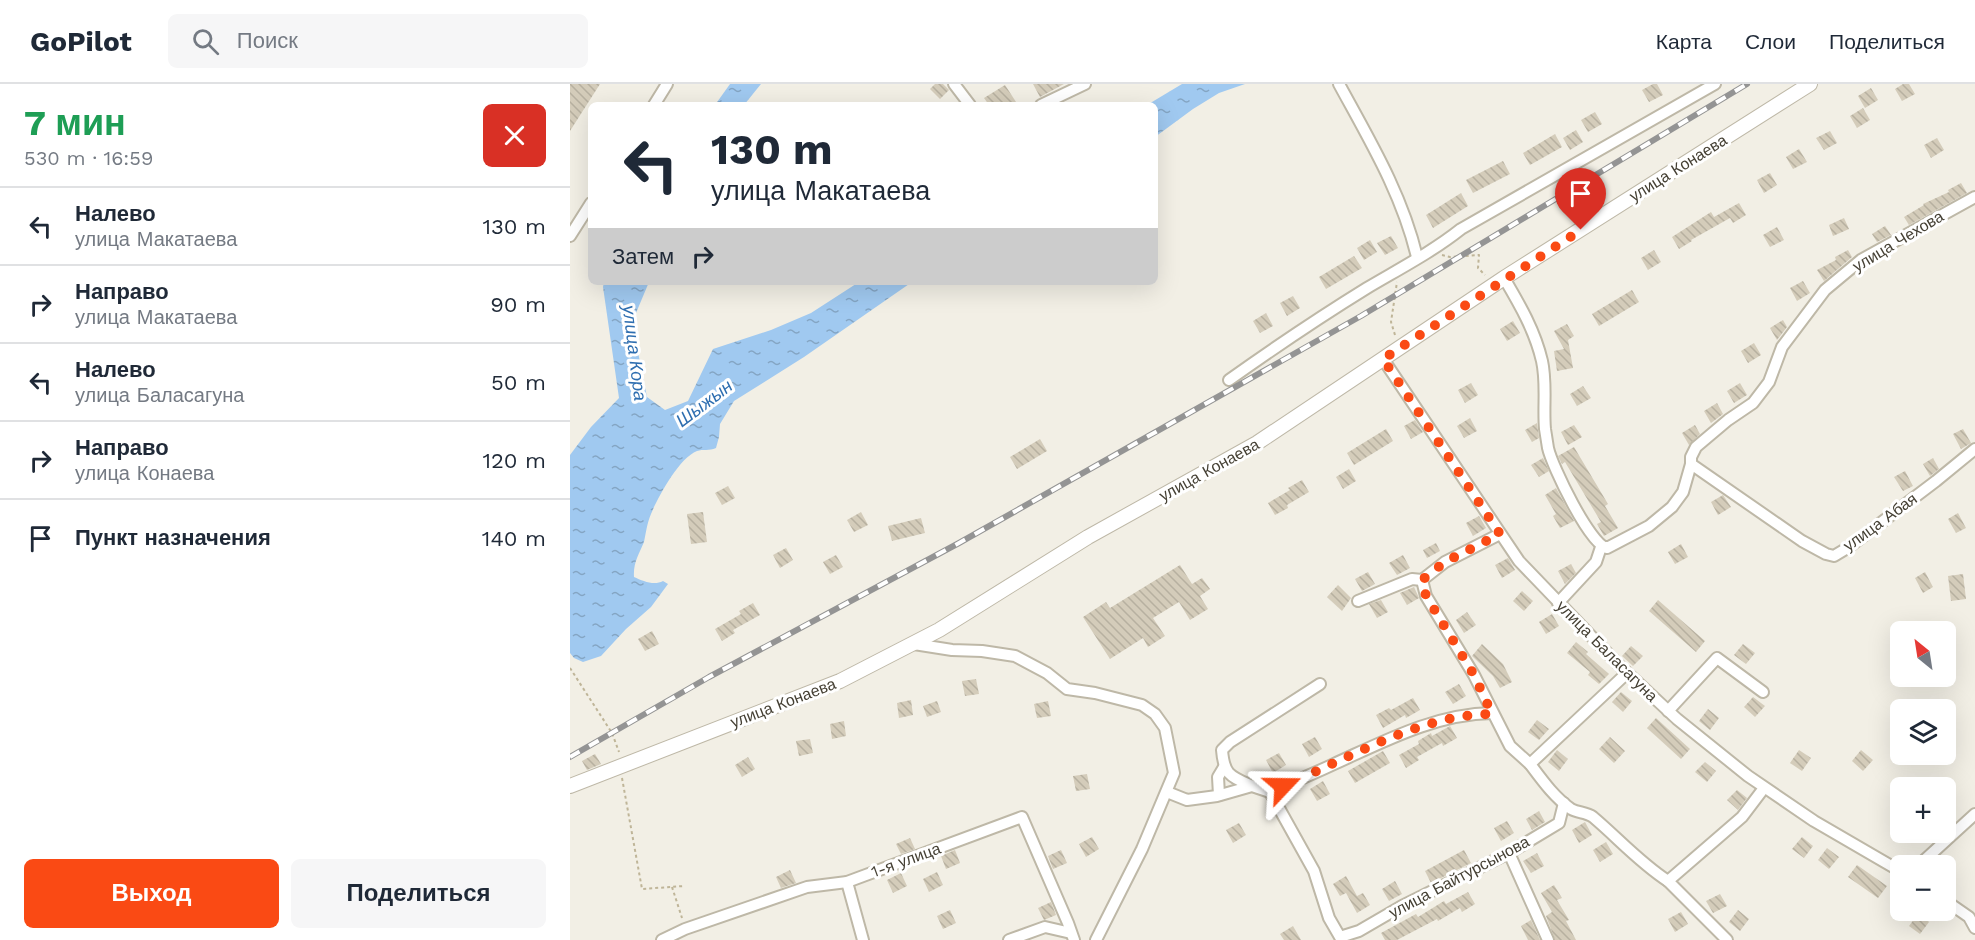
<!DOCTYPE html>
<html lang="ru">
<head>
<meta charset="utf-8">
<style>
  body { margin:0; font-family:"Work Sans",sans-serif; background:#f6f6f7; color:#1f2937; height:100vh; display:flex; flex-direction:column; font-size:22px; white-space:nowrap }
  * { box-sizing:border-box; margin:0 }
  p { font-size:20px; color:#747a83 }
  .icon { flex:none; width:33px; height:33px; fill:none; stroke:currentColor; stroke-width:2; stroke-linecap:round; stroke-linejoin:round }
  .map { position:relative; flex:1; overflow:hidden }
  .side { display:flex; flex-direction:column; background:#fff; width:570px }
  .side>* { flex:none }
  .hud { position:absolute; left:18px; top:18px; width:570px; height:183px; border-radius:9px; box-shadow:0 6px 24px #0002; background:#fff; color:#1f2937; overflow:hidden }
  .needle { width:39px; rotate:330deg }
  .fabs { position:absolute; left:1320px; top:537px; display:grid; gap:12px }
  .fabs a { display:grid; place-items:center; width:66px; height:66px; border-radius:9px; background:#fff; box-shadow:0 6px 24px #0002; font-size:30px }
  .pin { position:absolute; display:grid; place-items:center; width:51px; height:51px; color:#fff; margin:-62px -26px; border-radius:50% 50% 50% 0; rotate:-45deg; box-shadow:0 0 6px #0007 }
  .pin .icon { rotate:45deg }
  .me { position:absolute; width:66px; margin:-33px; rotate:67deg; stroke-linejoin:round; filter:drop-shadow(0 0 4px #0008) }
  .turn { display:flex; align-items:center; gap:21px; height:126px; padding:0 24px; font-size:27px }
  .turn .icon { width:78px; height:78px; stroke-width:2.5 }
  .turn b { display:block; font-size:42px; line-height:51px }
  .then { display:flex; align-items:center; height:57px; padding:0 24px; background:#0003; gap:12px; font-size:22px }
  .round { display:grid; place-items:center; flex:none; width:63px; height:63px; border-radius:9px; background:#f6f6f7 }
  .headline { display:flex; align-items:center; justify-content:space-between; height:102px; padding:0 24px }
  h1 { font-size:36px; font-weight:700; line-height:45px; color:#1e9e55 }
  .primary-button { display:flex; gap:12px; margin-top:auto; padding:12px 24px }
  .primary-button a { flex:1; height:69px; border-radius:9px; background:#fa4a14; color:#fff; font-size:24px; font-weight:700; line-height:69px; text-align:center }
  .primary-button a+a { background:#f6f6f7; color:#1f2937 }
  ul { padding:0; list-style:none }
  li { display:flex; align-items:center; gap:18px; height:78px; padding:0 24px; border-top:2px solid #e0e1e3 }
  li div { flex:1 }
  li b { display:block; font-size:22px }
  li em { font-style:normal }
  header { display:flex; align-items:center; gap:36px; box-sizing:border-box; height:84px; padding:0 30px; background:#fff; border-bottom:2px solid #e0e1e3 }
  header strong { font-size:28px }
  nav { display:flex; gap:33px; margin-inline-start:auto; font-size:21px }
  .search { width:420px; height:54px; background:#f6f6f7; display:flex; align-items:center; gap:15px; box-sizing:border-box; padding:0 21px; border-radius:9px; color:#747a83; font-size:22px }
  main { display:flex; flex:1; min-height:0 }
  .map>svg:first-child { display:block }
  .water { fill:url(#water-ripples) }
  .building { fill:url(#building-back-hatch) }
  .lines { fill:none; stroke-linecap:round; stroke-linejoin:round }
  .minor-casing { stroke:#beb8a7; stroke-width:14 }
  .tertiary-casing { stroke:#beb8a7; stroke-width:16 }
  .path { stroke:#bfb598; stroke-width:2; stroke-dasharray:3 3; stroke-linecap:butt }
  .minor { stroke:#fff; stroke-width:10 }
  .tertiary { stroke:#fff; stroke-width:14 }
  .rail-casing { stroke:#949494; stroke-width:6 }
  .rail { stroke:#fff; stroke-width:4; stroke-dasharray:11; stroke-linecap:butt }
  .route { stroke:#fa4a14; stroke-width:10; stroke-dasharray:0 18 }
  .labels { text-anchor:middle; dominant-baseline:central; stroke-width:6; stroke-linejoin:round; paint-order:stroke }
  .street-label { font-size:16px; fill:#454034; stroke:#fff }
  .water-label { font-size:18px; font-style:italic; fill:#2e6eb0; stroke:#fff }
</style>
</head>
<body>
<header>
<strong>GoPilot</strong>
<div class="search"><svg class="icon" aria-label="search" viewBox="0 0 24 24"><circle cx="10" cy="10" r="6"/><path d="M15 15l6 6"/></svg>Поиск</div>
<nav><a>Карта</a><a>Слои</a><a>Поделиться</a></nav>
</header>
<main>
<section class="side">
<div class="headline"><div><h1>7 мин</h1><p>530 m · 16:59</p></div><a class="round" style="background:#d93025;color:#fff"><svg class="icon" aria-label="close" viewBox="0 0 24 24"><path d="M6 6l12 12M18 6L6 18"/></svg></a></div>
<ul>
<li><svg class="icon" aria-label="left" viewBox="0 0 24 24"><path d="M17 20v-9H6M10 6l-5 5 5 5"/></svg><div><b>Налево</b><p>улица Макатаева</p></div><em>130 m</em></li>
<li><svg class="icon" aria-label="right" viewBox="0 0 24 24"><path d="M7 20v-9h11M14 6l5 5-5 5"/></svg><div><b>Направо</b><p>улица Макатаева</p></div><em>90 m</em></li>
<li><svg class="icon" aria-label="left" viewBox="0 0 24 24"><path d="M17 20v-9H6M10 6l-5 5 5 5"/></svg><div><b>Налево</b><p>улица Баласагуна</p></div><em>50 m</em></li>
<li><svg class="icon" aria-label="right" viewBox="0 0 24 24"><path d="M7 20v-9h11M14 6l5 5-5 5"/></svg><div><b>Направо</b><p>улица Конаева</p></div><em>120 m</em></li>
<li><svg class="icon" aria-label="arrive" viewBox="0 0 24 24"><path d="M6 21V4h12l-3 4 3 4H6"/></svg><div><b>Пункт назначения</b></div><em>140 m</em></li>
</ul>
<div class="primary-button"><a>Выход</a><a>Поделиться</a></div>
</section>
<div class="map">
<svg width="1405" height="856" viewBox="0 0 1405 856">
  <defs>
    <pattern id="water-ripples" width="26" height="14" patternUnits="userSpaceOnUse" patternTransform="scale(1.5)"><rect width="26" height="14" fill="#a0c9f0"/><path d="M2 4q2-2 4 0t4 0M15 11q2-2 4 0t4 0" fill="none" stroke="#84a5c3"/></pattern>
    <pattern id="building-back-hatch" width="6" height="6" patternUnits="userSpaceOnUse" patternTransform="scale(1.5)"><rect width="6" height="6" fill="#d4ccba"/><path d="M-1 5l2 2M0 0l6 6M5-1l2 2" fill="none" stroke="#b7b0a0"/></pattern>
  </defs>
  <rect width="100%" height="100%" fill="#f2efe5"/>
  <g class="water">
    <polygon points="160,0 191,0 174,21 145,21"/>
    <polygon points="612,0 675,0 649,9 623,25 585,53 585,21 577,21"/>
    <path d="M 34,198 L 79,198 L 66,229 L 66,258 L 77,313 L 95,326 L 118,317 L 143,265 L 201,246 L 241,229 L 289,198 L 342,198 L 234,273 L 164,317 L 150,340 L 149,353 L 146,364 C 139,367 133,365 127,367 C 109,374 88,413 81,430 C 77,439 76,449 74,458 C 69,470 63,479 64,493 C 73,497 84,502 93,497 L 98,500 L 81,523 L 56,545 L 31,572 L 13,578 L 4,574 L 0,569 L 0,371 L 21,343 L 49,314 L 33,203 Z"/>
  </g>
  <g class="building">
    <polygon points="0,0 30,0 0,47"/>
    <polygon points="365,0 373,0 379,6 370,15 360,5"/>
    <polygon points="463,0 494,0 470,13"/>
    <polygon points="1083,0 1087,0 1093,11 1079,18 1072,6"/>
    <polygon points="1333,0 1339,0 1345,10 1332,17 1325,5"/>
    <polygon points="435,1 448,21 419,21 414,14"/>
    <polygon points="1301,4 1308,16 1295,24 1288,12"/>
    <polygon points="1293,24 1300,36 1287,44 1280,32"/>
    <polygon points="1025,28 1032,40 1018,48 1011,36"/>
    <polygon points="1006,46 1013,58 1000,66 993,54"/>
    <polygon points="1260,47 1267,59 1254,66 1246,54"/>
    <polygon points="985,50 992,63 960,81 953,69"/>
    <polygon points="1367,54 1374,66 1361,74 1354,61"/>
    <polygon points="1229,65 1237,78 1223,85 1216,73"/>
    <polygon points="933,77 940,90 903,109 896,96"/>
    <polygon points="1200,89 1207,101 1194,109 1187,96"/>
    <polygon points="1391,99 1397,109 1339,141 1334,133 1354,121 1353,120 1379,108 1378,106"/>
    <polygon points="891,109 898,122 863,144 856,131"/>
    <polygon points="1169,119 1176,131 1163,139 1160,134 1121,156 1122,157 1109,165 1102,153 1141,128 1144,133"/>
    <polygon points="1274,134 1279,145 1263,152 1259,141"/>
    <polygon points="1315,142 1321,151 1307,158 1302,150"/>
    <polygon points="1207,143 1214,156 1200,163 1193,151"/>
    <polygon points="821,152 828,164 815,171 807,159"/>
    <polygon points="800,156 807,168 794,176 787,164"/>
    <polygon points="1084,166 1091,178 1078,186 1071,174"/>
    <polygon points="1278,166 1282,173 1254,197 1247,186 1266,176 1265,173"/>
    <polygon points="784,172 792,184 756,205 749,193"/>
    <polygon points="1233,197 1240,209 1227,217 1220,204"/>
    <polygon points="1062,206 1069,218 1029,242 1022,230"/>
    <polygon points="723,212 730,224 717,232 710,219"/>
    <polygon points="696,229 703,242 690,249 683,237"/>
    <polygon points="1213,236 1217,243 1207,256 1200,244"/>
    <polygon points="943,237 950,249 937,257 930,245"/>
    <polygon points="997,240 1004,252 998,256 1003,284 987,287 984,267 994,265 984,247"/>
    <polygon points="1184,259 1191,271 1178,279 1171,267"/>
    <polygon points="901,299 908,311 895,319 888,306"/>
    <polygon points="1170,299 1177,311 1164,319 1157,307"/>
    <polygon points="1013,302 1021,314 1007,322 1000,310"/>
    <polygon points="1147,319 1153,330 1141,339 1134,327"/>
    <polygon points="900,334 907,347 894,354 887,342"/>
    <polygon points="845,336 853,348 841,355 834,342"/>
    <polygon points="967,339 969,354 962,358 955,346"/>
    <polygon points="1004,341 1012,353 998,361 991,348"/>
    <polygon points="1125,341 1130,350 1119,361 1112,349"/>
    <polygon points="816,345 823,357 784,381 777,369"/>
    <polygon points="1393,345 1401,359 1391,365 1383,350"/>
    <polygon points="470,355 477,367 447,385 440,373"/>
    <polygon points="1004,363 1038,420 1035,422 1048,444 1034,452 1027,440 1031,438 995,378 992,380 988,372"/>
    <polygon points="973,374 979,387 969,393 961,381"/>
    <polygon points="1363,374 1369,385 1360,392 1353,380"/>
    <polygon points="779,385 786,397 773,405 766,393"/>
    <polygon points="1335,387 1343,402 1333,407 1324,393"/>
    <polygon points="732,396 739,408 717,421 718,424 705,431 698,419 720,406 718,404"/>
    <polygon points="158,402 165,414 152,421 145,409"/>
    <polygon points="986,404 1004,437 990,444 983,432 986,430 975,411"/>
    <polygon points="1153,411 1161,423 1148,431 1141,418"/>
    <polygon points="133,428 137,458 121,460 117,430"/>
    <polygon points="291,428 298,441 284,448 277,436"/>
    <polygon points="1388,429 1396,444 1386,449 1378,435"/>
    <polygon points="909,432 916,444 903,452 896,439"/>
    <polygon points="351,434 355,449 322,457 318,442"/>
    <polygon points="866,459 870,467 857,474 853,466"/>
    <polygon points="1111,460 1118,473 1105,480 1098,468"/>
    <polygon points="216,464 223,476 210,484 203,471"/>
    <polygon points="266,471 273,483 260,490 253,478"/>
    <polygon points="833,471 840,484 827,491 819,479"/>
    <polygon points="938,474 945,486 932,494 925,481"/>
    <polygon points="1001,480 1006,489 995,500 988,487"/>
    <polygon points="610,481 622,500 632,494 640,505 630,512 638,525 620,536 609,518 583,534 595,552 578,563 573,554 540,575 513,533 536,518 540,524"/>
    <polygon points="798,488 805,500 792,507 785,495"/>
    <polygon points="1355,488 1363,503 1353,509 1345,494"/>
    <polygon points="1393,490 1396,515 1381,517 1378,492"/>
    <polygon points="768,501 781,514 772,527 757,513"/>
    <polygon points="844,503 849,514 837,521 830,509"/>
    <polygon points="952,507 963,517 954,527 943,517"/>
    <polygon points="811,516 818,528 807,534 799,520"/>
    <polygon points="1088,516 1135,557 1126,568 1079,527"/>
    <polygon points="183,519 190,531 163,546 165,549 152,557 145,545 171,530 169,527"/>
    <polygon points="897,528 906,541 894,549 886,536"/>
    <polygon points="982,530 989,542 976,550 969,538"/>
    <polygon points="82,547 89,560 75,567 68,555"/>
    <polygon points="1006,558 1018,568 1016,570 1039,590 1029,600 1018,591 1020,588 997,569"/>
    <polygon points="912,560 933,580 942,598 930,604 923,592 902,572"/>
    <polygon points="1173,560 1185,569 1176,580 1164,571"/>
    <polygon points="1061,562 1073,572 1063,582 1052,572"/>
    <polygon points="406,595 409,610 395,612 392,597"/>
    <polygon points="889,600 896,612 883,620 875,608"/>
    <polygon points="1051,608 1062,617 1053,628 1042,618"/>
    <polygon points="1183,613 1195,622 1185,633 1174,623"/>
    <polygon points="843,614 850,626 836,634 835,631 813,644 806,631 819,624 821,626"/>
    <polygon points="341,616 343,631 329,634 327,619"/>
    <polygon points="367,617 371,628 357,633 353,622"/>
    <polygon points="478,617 481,632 467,634 464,620"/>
    <polygon points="1138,625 1149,634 1140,646 1129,637"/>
    <polygon points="1086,634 1120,665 1111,675 1077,644"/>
    <polygon points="967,636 979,645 969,656 958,648"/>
    <polygon points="274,637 276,652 262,655 260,640"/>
    <polygon points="880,642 887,654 873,662 872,659 847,673 849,676 836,684 829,671 849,660 848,657 861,649 862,652"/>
    <polygon points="745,653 752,665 739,673 732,660"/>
    <polygon points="1040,653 1055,667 1044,679 1029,665"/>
    <polygon points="240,655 243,669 229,672 226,657"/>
    <polygon points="987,666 998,675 989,687 978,678"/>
    <polygon points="1229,666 1241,674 1232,687 1220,679"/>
    <polygon points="1291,666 1303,676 1293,687 1282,677"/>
    <polygon points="813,667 820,679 785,699 778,687"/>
    <polygon points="709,669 716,681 703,689 696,676"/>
    <polygon points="25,670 31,680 17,686 12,677"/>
    <polygon points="178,673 185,685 172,693 165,681"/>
    <polygon points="1135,678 1146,687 1137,698 1125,688"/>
    <polygon points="517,690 520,705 506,707 503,692"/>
    <polygon points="753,697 760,710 747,717 740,705"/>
    <polygon points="1167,706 1177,714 1168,726 1157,716"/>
    <polygon points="969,727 975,738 962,746 956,735"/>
    <polygon points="937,737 944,749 931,757 924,744"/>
    <polygon points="1015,738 1022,751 1009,759 1002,746"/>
    <polygon points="669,739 676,751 663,759 656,746"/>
    <polygon points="522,753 529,765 516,773 509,760"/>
    <polygon points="1232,753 1243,762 1234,774 1222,765"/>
    <polygon points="340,754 345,765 331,770 326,760"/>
    <polygon points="1036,758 1043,770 1030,778 1023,766"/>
    <polygon points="1257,764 1269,773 1259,785 1248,776"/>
    <polygon points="385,766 390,779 376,785 371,772"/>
    <polygon points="491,766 497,779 483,785 478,772"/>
    <polygon points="894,766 901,779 861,799 855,787"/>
    <polygon points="967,769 974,782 961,789 953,777"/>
    <polygon points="1287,781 1317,802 1308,814 1278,793"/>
    <polygon points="220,786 226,799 211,804 206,793"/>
    <polygon points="367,788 373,801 359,808 353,795"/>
    <polygon points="331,789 337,802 323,809 317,796"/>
    <polygon points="776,792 787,812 793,809 800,821 787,829 776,809 770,812 763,800"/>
    <polygon points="825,797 832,810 819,817 812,805"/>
    <polygon points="984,801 992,814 987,816 999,836 996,837 1006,856 985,856 976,832 982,828 971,809"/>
    <polygon points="898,808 905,820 892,828 890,824 868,837 867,835 827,856 815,856 811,849 846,830 848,833 874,817 876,820"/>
    <polygon points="1150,810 1157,822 1143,829 1136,817"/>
    <polygon points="481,818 486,831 474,836 468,824"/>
    <polygon points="380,826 386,839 373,845 367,832"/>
    <polygon points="1168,826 1179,835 1170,847 1159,838"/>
    <polygon points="1111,828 1118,840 1105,848 1098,835"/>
    <polygon points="1348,830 1359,838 1350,850 1339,842"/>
    <polygon points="961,836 970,856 958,856 951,842"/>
    <polygon points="723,842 731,856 714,856 710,850"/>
  </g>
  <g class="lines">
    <defs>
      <g id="minor">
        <polyline points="384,0 400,21"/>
        <path d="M 769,0 C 800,57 832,110 847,173"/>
        <polyline points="84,21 97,0"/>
        <polyline points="471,21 515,0"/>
        <polyline points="0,152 21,119"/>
        <path d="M 934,194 C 950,221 965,247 972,277 C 977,299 973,323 975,345 C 976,351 977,358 978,364 C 982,382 1020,461 1037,464 L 1079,442 L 1102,423 L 1113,408 L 1121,380 L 1121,373 L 1126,363 L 1158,336 L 1183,319 L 1199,298 L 1212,263 L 1255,206 L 1291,176 L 1405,113"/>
        <polyline points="813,275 949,477 1049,581 1107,635 1178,692 1244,737 1330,787"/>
        <path d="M 659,296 C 704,264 750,233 797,204 C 829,185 862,168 891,145 L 1145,0"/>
        <polyline points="1121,380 1232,457 1256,470 1264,472 1279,463 1366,397 1405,365"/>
        <polyline points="930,450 875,478 852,496 856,512 904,591 940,662 960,680"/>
        <polyline points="788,517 842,495 852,496"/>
        <polyline points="988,519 1026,478 1031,463"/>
        <polyline points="344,560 382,566 412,567 445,572 477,589 497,605 525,609 572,621 585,630 595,644 604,689 572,765 526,856"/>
        <path d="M 1057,589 L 960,680 C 972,696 984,713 1001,725 C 1008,729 1016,728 1023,733 C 1048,754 1070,779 1098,797"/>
        <polyline points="1098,627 1147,574 1193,608"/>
        <path d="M 682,702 C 660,692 654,691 652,666 L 660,658 L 750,600"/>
        <path d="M 597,708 L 617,716 L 647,712 L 682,702 L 700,708 C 721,699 743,690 764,680 C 815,657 865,630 922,629"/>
        <polyline points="700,708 744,787 759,834 770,853 789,847 832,822 939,769 989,739 994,719"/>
        <polyline points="649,711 648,693 654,683"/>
        <polyline points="939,769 978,856"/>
        <polyline points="1348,782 1405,730"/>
        <polyline points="277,798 293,856"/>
        <polyline points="1376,817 1399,833 1405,844"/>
        <polyline points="92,856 115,845 237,803 277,798 452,733 498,839 504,856"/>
        <polyline points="439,856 475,843 501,849"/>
        <polyline points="1157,856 1098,797 1172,733 1194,704"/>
      </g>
      <polyline id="tertiary" points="0,702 270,597 369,546 518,453 687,359 934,194 1240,0"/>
    </defs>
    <use href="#minor" class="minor-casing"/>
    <use href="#tertiary" class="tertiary-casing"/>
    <g class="path">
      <polyline points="872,171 880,173 909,171 908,184 915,191"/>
      <polyline points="825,251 821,238 827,198"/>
      <polyline points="0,584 42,649 49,668"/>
      <polyline points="52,694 72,805 114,802"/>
      <polyline points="102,803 112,834"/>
    </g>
    <use href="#minor" class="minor"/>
    <use href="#tertiary" class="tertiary"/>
    <defs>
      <polyline id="rail" points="0,673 139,593 389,459 791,232 1177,0"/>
    </defs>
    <use href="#rail" class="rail-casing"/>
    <use href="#rail" class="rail"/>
  </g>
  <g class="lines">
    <path class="route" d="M 713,702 C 778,675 851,630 922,630 L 904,591 L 856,512 L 852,496 L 875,478 L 930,450 L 813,275 L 1011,146"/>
  </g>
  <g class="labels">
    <g class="street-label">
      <text transform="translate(1108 84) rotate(-32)">улица Конаева</text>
      <text transform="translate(1328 157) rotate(-31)">улица Чехова</text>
      <text transform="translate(639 386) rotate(-29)">улица Конаева</text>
      <text transform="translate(1310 438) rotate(-36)">улица Абая</text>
      <text transform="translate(1037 567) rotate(45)">улица Баласагуна</text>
      <text transform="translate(213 619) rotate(-21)">улица Конаева</text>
      <text transform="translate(336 776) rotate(-20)">1-я улица</text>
      <text transform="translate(889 793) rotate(-28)">улица Байтурсынова</text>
    </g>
    <g class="water-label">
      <text transform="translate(65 269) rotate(83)">улица Кора</text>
      <text transform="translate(134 319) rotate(-37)">Шыжын</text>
    </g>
  </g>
</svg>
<div class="fabs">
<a><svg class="needle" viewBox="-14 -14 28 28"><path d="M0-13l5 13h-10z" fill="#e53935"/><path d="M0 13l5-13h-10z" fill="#747a83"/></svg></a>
<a><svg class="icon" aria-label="layers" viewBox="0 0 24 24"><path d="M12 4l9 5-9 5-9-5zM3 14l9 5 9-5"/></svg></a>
<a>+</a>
<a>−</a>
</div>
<div class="pin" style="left:1011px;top:146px;background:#d93025"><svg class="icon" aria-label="arrive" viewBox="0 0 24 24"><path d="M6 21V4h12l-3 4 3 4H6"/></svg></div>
<svg class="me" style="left:713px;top:702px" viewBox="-20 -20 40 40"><path d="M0-17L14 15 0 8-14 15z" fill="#fa4a14" stroke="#fff" stroke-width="4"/></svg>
<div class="hud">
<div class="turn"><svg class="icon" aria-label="left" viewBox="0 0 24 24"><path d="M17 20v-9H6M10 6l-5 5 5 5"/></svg><div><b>130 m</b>улица Макатаева</div></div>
<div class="then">Затем<svg class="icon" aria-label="right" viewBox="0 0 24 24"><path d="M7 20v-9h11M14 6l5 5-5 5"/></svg></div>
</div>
</div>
</main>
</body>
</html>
